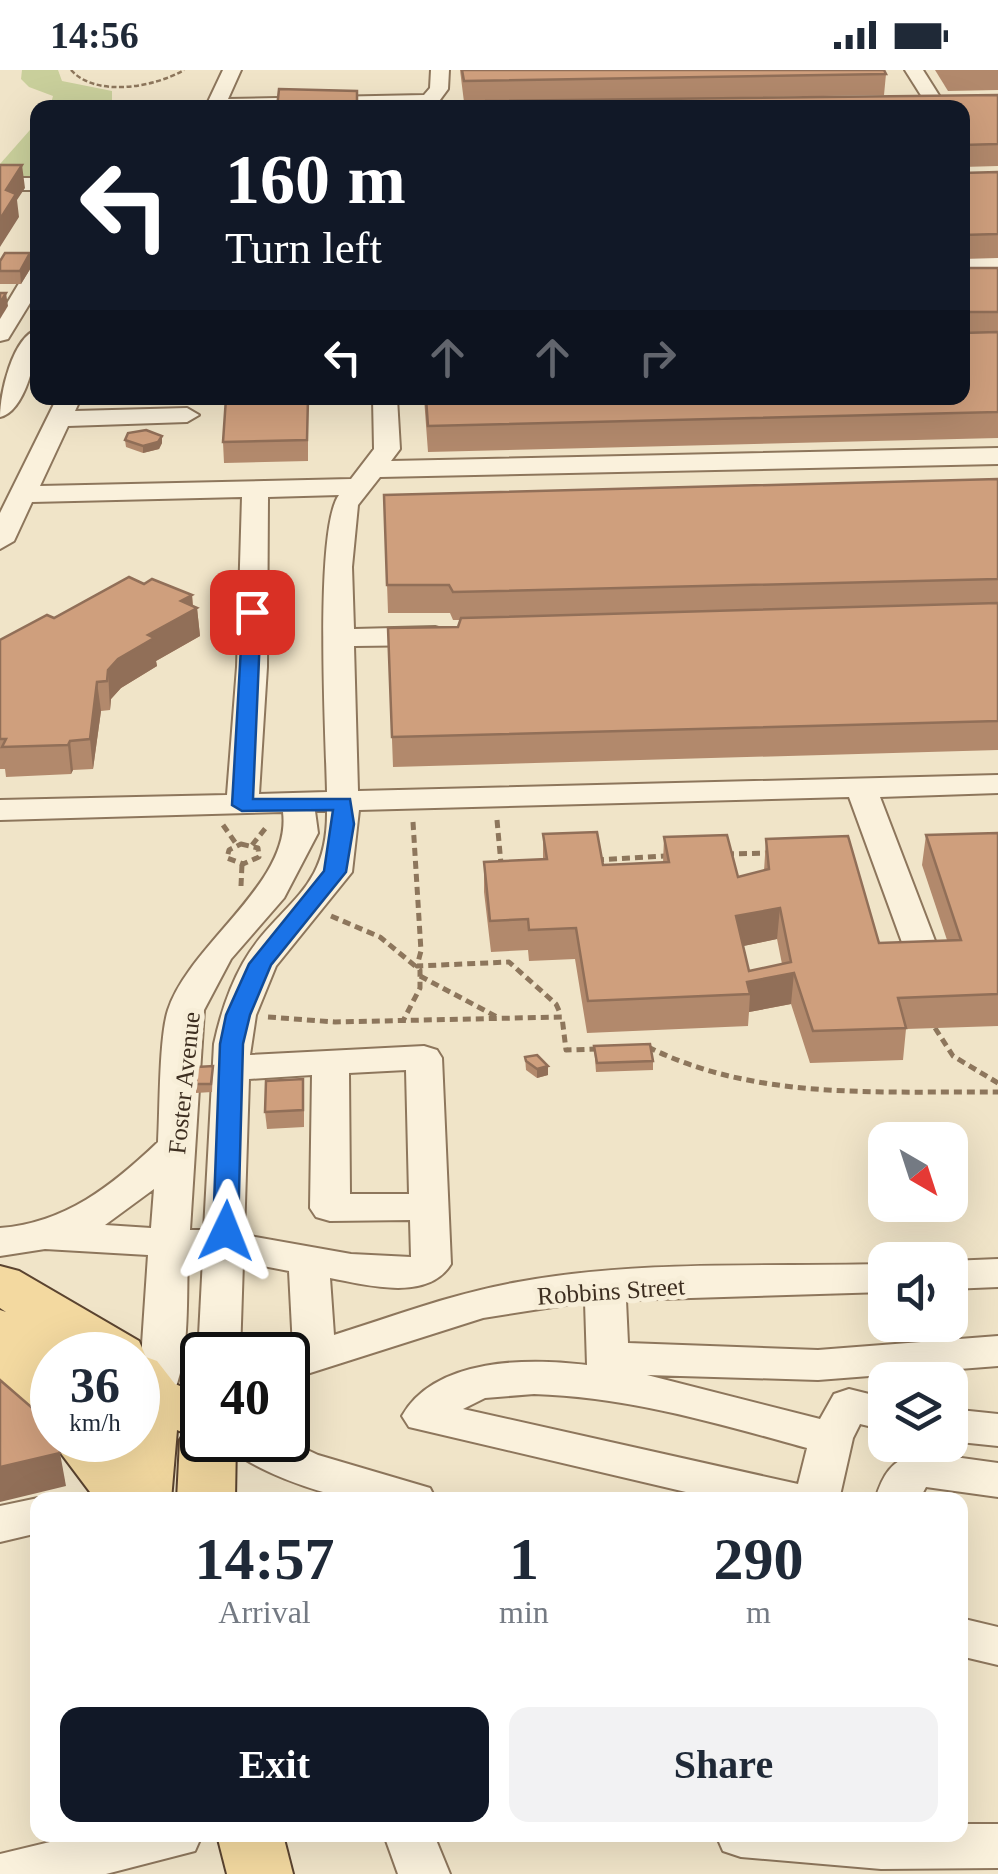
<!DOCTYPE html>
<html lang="en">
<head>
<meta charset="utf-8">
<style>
  body { margin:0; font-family:Georgia,serif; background:#f2f2f3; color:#1f2937; height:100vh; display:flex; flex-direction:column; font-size:38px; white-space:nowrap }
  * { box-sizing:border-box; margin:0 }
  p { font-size:32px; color:#747a83 }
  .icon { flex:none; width:55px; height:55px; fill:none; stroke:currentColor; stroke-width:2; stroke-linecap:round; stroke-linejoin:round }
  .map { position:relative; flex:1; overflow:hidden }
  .drawer { position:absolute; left:30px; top:1422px; width:938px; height:350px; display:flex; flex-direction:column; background:#fff; border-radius:20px; box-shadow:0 10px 40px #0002 }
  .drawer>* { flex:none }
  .top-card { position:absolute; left:30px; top:30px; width:940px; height:305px; border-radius:20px; box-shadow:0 10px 40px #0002; background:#111827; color:#fff; overflow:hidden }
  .needle { width:65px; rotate:141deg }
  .controls { position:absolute; left:868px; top:1052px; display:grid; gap:20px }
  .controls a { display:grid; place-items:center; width:100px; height:100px; border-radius:20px; background:#fff; box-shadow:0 10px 40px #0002; font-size:50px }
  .speed { position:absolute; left:30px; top:1262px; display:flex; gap:20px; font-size:50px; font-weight:700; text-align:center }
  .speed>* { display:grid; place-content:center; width:130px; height:130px; border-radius:50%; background:#fff; box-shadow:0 10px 40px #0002; line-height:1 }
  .speed small { font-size:25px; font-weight:400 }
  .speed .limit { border:5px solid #111; border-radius:15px; background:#fff; color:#111 }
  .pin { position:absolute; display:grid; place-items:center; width:85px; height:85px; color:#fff; margin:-42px; border-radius:20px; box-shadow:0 5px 15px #0006 }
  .me { position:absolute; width:110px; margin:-55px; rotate:2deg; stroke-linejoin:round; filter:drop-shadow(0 0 8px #0008) }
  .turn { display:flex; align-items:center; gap:35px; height:210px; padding:0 30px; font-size:45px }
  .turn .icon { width:130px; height:130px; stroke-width:2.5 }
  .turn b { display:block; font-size:70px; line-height:85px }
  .lanes { display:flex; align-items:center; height:95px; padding:0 30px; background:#0003; justify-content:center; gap:50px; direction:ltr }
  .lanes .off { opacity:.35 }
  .eta { display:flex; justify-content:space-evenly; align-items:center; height:170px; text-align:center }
  .eta b { font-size:60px; font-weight:800; line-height:70px }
  .action { display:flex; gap:20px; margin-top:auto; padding:20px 30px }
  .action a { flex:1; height:115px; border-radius:20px; background:#111827; color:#fff; font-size:40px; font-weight:800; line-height:115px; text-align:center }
  .action a+a { background:#f2f2f3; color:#1f2937 }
  .status { display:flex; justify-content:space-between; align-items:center; height:70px; padding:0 50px; background:#fff; direction:ltr }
  .status svg { height:28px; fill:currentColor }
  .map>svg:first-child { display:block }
  .green { fill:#c9cf9b }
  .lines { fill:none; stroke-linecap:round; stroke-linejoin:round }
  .minor-casing { stroke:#8d765c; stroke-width:4 }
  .major-casing { stroke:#5b4430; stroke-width:4 }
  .path-far1 { stroke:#8d765c; stroke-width:2.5; stroke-dasharray:5 2.5; stroke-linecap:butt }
  .path { stroke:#8d765c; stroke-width:5; stroke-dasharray:8 5; stroke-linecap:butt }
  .minor { fill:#faf1dc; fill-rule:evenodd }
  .major { fill:#f3d9a0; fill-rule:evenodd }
  .wall { fill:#b2896c; fill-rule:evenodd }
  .shaded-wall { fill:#916f58 }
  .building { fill:#cf9f7d; stroke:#916f58; stroke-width:2.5; fill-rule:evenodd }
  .route { fill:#1a73e8; stroke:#114b97; stroke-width:2.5 }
  .labels { text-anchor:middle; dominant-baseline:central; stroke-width:10; stroke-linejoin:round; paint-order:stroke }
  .street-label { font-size:25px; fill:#3d2e20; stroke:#f7eed8 }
</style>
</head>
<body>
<div class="status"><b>14:56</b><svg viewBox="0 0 49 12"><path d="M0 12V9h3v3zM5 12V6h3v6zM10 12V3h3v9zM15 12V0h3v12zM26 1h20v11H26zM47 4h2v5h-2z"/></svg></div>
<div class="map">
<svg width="998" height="1804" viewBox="0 0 998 1804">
  <rect width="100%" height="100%" fill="#f0e4c8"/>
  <g class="green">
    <polygon points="22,0 58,0 62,11 112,21 112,37 50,37 53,26 29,17 21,9"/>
    <polygon points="37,52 37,108 0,109 0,94"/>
  </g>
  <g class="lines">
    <defs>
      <g id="minor">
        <polygon points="223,0 241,0 228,29 424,25 430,18 431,0 449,0 448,19 434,38 205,38"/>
        <polygon points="905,0 923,0 947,38 929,38"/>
        <rect x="0" y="108" width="38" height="12"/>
        <polygon points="998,186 998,200 962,201 962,187"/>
        <polygon points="38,194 38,220 8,269 0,271 0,245 30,195"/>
        <path d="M 38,259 C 38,283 26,341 0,347 C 0,324 12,267 38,259 Z"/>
        <path d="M 57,328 L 81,328 L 75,341 L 187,338 L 199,345 L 187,352 L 68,356 L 40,416 L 351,409 L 374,379 L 373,328 L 397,328 L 400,379 L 391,391 L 998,378 L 998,394 L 380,407 L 358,435 L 352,497 L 354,559 L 435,557 L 445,560 L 449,566 L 445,572 L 435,575 L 354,576 L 358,721 L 998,705 L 998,723 L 880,727 L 945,897 L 940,904 L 928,907 L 916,904 L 911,897 L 849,727 L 359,740 L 352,802 L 276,896 L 256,945 L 250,985 L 424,976 L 437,980 L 442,988 L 451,1194 C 428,1232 366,1215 330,1208 L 334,1265 C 394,1246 455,1223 518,1212 C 637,1190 764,1197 885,1194 L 885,1222 L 626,1230 L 628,1273 L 818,1280 L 998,1266 L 998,1296 L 818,1310 L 647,1305 L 820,1349 L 834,1324 L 849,1319 L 885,1328 L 885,1360 L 860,1354 L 853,1368 L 839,1430 L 720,1430 L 409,1357 L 402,1346 C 435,1287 530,1288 587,1295 L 585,1232 L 483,1248 L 288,1310 L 288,1285 L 273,1285 L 293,1278 L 289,1201 L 243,1192 L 240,1285 L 202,1285 L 202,1293 L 198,1285 L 203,1188 L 188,1187 C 186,1233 191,1294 168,1335 L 153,1340 L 138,1334 L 148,1185 L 45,1179 L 0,1186 L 0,1158 C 65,1153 112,1116 158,1072 C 160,1039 159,968 168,940 C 190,873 292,813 283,742 L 0,750 L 0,730 L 227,725 L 237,597 L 242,427 L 32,432 L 14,471 L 0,479 L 0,443 ZM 339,425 C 314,459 326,669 327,722 L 259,724 L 267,597 L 268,427 ZM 315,741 L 327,741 C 328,825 278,832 243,893 C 229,918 220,946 214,974 L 204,1160 L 190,1160 L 204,940 L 231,889 L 284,828 L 318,763 ZM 406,1000 L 409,1124 L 350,1124 L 349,1003 ZM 312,1005 L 310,1138 L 316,1147 L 330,1151 L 410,1150 L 411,1187 L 351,1184 L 244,1165 L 249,1009 ZM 154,1119 L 151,1158 L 105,1155 ZM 534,1324 C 629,1327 716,1353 807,1378 L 798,1414 L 463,1339 L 485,1328 Z"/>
        <polygon points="998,1189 998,1217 950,1219 950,1191"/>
        <polygon points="950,1339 998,1344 998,1376 950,1371"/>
        <path d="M 224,1370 L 286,1370 L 318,1385 L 430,1418 L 436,1430 C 411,1430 383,1433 358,1430 C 326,1426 239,1397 224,1370 Z"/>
        <path d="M 918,1382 L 998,1393 L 998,1427 L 926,1417 L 919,1430 L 875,1430 C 883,1404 891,1391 918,1382 Z"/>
        <polygon points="38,1428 46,1430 38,1430 38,1463 0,1472 0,1436"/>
        <polygon points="960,1548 998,1557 998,1595 960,1586"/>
        <polygon points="960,1754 998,1754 998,1798 881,1799 741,1787 723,1781 716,1765 960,1765"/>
        <polygon points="79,1765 202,1765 195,1781 106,1804 0,1804 0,1784"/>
        <polygon points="384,1765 434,1765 450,1804 398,1804"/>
      </g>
      <g id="major">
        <polygon points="0,1196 19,1201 139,1271 146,1287 157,1291 175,1314 202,1325 202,1370 236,1370 235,1430 177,1430 180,1370 184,1363 177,1360 171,1430 96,1430 51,1370 112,1370 119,1379 120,1370 138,1370 138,1285 52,1285 52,1362 32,1357 0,1322 0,1240 6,1242 0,1238"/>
        <polygon points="217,1765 283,1765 293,1804 227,1804"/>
      </g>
    </defs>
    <use href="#minor" class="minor-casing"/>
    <use href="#major" class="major-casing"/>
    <path class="path-far1" d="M 71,0 C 96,28 155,17 184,0"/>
    <g class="path">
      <polyline points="497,750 501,794"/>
      <polyline points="413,752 421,881 417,896 509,892 556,934 561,945"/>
      <polyline points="223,755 237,775"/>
      <polygon points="241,774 258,778 259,787 243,794 227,788 229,780"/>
      <polyline points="252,775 268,755"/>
      <polyline points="726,784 770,783"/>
      <polyline points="596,790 665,786"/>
      <polyline points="241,816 242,794"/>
      <polyline points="331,846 380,867 420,900 420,918 403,951"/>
      <polyline points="420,906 499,948"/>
      <polyline points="268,947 335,952 562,947 566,980 597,979"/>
      <polyline points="935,958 953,986 998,1013"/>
      <path d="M 648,977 C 756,1031 881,1021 998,1022"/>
    </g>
    <use href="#minor" class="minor"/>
    <use href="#major" class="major"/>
  </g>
  <g class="wall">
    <polygon points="460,0 884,0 886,4 884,25 703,28 998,25 998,96 962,97 962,38 487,35 487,32 464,32"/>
    <polygon points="935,0 998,0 998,20 948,21"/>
    <polygon points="998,102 998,188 962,189 962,103"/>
    <polygon points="0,191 32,196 21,214 0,214"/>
    <polygon points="962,198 998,198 998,368 428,382 424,328 962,328"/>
    <polygon points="215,328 310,328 310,334 308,334 308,391 224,393 223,372 226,335 215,335"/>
    <polygon points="162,366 162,373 159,379 143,383 126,377 125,370"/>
    <polygon points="998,409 998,680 393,697 388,558 458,557 460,550 453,550 450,543 388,543 384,425"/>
    <polygon points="144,514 192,525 193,536 197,538 200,566 156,591 157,596 121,618 111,629 110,640 101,641 93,699 73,700 71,704 6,707 5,699 0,699 0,570"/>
    <path d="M 998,763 L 998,956 L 906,959 L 903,990 L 810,993 L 791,934 L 749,942 L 748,956 L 587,963 L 575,889 L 529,891 L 528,880 L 491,882 L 484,822 L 484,792 L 543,789 L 543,764 L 603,795 L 663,793 L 664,767 L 738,807 L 764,801 L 766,769 L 879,873 L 947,870 L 922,795 L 926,765 ZM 777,869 L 782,894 L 749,901 L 743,876 Z"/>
    <polygon points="594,976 653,991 653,1000 596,1002"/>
    <polygon points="525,987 548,996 548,1005 537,1008 526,1000"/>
    <polygon points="213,996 212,1022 196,1023 196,1014"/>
    <polygon points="304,1026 304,1057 267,1059 265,1042"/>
  </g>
  <g class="shaded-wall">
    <polygon points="22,95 25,118 17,130 19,147 0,177 0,149 6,120"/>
    <polygon points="30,183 32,196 21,214 20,201"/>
    <polygon points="6,223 8,236 0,249 0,233"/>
    <polygon points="162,366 162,373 159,379 143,383 143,376"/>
    <polygon points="192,525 193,540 197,538 200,566 156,591 157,596 121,618 111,629 110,640 108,600 118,589 148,565 181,531"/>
    <polygon points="97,612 101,641 93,699 90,669"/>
    <polygon points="70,671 73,700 71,704 68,675"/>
    <polygon points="780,838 777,869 734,878 736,846"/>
    <polygon points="794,903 791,934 749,942 750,924 747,912"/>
    <polygon points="548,996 548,1005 537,1008 537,999"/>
    <polygon points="60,1383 66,1416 0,1432 0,1397"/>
  </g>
  <g class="building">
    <polygon points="462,0 884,0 886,4 464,11"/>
    <polygon points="279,19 357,21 357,38 277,38"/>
    <polygon points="998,25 998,74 962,75 962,38 443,36 489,35 487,31"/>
    <polygon points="0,95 22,95 6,120 16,124 0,149"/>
    <polygon points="998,102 998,164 962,165 962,103"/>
    <polygon points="5,183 30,183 20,201 0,201 0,191"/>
    <rect x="962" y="198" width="36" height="44"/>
    <polygon points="0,223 6,223 0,233"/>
    <polygon points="998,262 998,342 428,356 426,328 962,328 962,263"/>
    <polygon points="226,328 308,328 307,370 223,372"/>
    <polygon points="146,360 162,366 158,372 143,376 125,370 128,363"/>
    <polygon points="998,409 998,509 453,522 449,515 387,515 384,425"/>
    <polygon points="129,507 144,514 152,509 192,525 181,531 197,538 148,565 154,568 118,589 108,600 107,611 97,612 90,669 70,671 68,675 2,677 6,669 0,669 0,570 47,545 54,548"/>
    <polygon points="998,533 998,651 392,667 388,558 458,557 461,548"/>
    <path d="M 597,762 L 603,795 L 669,792 L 664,767 L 727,765 L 738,807 L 769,799 L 766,769 L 848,766 L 879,873 L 961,870 L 926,765 L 998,763 L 998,924 L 898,928 L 906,958 L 813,961 L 794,903 L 747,912 L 750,924 L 588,931 L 576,858 L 529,860 L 528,849 L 490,851 L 484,792 L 547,789 L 543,764 ZM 780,838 L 791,892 L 749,901 L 736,846 Z"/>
    <polygon points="650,974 653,991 597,993 594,976"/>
    <polygon points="537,985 548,996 537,999 526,991 525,987"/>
    <polygon points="213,996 211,1014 196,1014 197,997"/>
    <polygon points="303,1009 303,1040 265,1042 266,1011"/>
    <polygon points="0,1310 52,1355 52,1370 58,1370 60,1383 0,1397"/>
  </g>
  <polygon class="route" points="252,537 261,542 253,729 350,729 354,754 346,802 271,895 250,945 243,974 238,1161 235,1168 216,1168 213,1161 220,974 226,945 249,894 324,801 333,740 242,741 232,735 243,542"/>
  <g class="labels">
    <g class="street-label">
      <text transform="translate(184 1013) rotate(-84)">Foster Avenue</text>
      <text transform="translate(611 1221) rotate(-4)">Robbins Street</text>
    </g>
  </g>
</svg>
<div class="controls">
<a><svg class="needle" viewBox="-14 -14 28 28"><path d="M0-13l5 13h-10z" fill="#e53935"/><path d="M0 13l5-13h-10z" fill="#747a83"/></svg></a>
<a><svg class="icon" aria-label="sound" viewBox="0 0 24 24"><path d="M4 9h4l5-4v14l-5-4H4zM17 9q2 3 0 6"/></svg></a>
<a><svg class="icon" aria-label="layers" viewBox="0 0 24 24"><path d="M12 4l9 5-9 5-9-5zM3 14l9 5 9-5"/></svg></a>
</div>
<div class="speed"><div>36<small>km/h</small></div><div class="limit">40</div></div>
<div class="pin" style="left:252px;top:542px;background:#d93025"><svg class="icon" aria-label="arrive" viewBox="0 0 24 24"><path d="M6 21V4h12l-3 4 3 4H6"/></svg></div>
<svg class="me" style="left:226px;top:1161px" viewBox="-20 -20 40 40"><path d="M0-17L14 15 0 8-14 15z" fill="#1a73e8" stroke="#fff" stroke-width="4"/></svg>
<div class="top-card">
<div class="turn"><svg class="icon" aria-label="left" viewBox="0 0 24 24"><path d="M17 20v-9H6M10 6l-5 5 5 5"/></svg><div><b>160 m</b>Turn left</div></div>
<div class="lanes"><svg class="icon" aria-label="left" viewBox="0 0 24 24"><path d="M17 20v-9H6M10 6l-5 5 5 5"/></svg><svg class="icon off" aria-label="ahead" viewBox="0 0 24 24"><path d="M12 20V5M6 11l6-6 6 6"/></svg><svg class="icon off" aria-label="ahead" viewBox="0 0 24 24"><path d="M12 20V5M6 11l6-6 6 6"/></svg><svg class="icon off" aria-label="right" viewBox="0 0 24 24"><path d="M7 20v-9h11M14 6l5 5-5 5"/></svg></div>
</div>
<section class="drawer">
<div class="eta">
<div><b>14:57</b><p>Arrival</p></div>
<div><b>1</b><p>min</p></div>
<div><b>290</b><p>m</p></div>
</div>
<div class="action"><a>Exit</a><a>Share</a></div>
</section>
</div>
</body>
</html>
